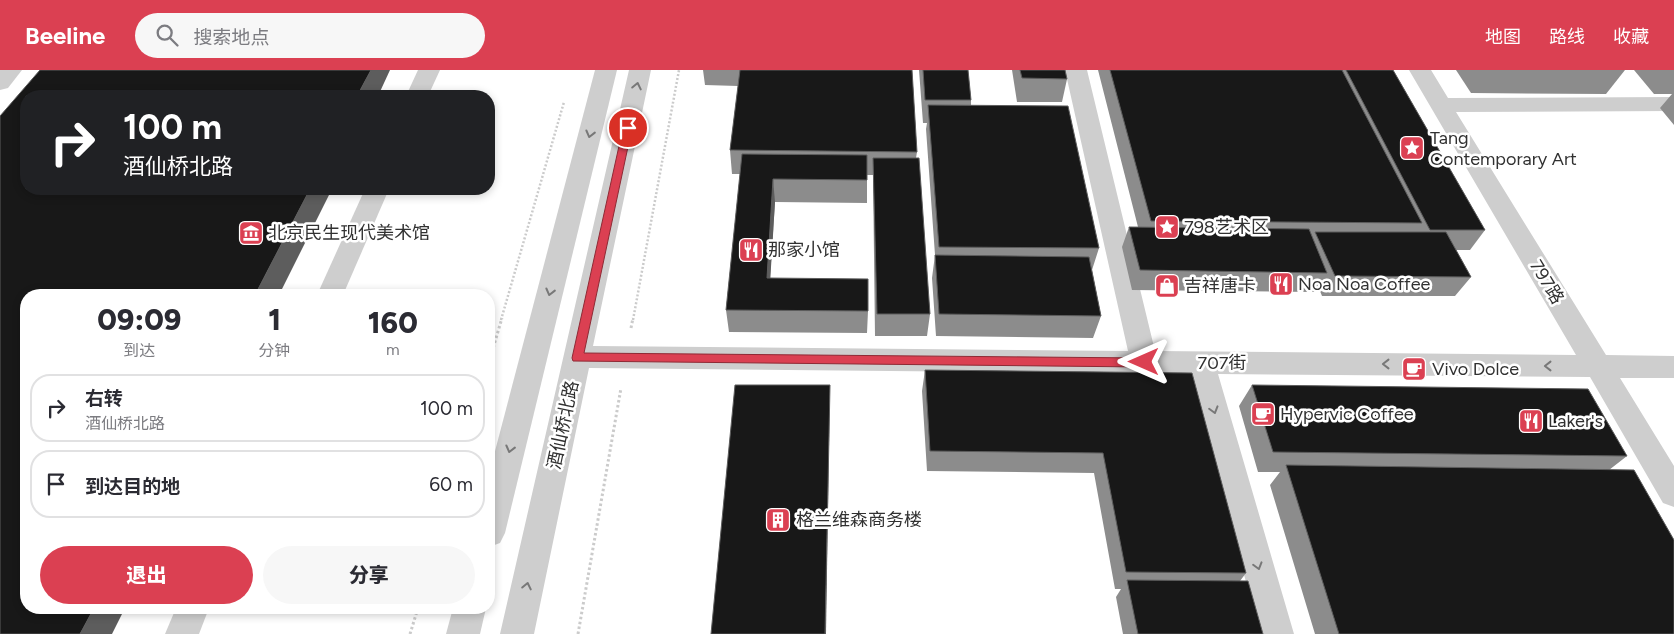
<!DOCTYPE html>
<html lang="zh">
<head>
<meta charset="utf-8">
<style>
  body { margin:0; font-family:Figtree,"Noto Sans SC",sans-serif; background:#f7f7f7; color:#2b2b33; height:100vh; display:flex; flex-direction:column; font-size:19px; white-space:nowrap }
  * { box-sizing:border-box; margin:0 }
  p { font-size:16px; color:#7c7c81 }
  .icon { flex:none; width:28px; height:28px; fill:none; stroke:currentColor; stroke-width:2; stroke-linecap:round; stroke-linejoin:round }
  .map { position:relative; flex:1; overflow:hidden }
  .details { position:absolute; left:20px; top:219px; width:475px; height:325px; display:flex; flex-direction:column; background:#fff; border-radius:20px; box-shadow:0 2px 8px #0003 }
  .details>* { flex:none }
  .guide { position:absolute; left:20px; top:20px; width:475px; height:105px; border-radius:20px; box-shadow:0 2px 8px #0003; background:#202124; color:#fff; overflow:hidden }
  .pin { position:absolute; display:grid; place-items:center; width:42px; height:42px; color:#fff; margin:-21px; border:2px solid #fff; border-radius:50%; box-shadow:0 1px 5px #0007 }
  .me { position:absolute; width:55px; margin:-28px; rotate:270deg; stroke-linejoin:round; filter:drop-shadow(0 0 4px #0008) }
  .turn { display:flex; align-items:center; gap:18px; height:105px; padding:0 20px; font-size:22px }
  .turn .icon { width:65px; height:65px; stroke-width:2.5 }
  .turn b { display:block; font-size:35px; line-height:42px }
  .eta { display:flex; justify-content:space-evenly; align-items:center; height:85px; text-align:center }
  .eta b { font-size:30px; font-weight:800; line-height:35px }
  .primary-button { display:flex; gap:10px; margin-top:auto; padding:10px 20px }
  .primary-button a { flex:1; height:58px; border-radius:30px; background:#db4052; color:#fff; font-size:20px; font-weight:800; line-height:58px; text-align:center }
  .primary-button a+a { background:#f7f7f7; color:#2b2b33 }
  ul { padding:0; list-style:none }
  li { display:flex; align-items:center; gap:15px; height:68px; margin:0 10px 8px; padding:0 10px; border:2px solid #e1e1e2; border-radius:20px }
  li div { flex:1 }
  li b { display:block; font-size:19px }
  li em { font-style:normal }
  header { display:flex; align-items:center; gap:30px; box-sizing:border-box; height:70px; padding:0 25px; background:#db4052; color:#fff }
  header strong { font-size:24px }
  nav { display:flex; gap:28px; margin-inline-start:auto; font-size:18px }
  .search { width:350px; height:45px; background:#f7f7f7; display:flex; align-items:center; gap:12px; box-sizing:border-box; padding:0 18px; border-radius:28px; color:#7c7c81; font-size:19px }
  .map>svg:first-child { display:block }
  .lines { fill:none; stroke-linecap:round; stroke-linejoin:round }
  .path-far1 { stroke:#cbcbcb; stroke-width:2.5; stroke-dasharray:2 2; stroke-linecap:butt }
  .path { stroke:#cbcbcb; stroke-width:3; stroke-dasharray:2.5 2.5; stroke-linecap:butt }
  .minor { fill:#cecece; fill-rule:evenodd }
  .wall { fill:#8c8c8c }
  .shaded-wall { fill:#5d5d5d }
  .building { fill:#181818; stroke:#5d5d5d }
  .oneway { stroke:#787878 }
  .route { fill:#db4052; stroke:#8e2a35 }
  .labels { text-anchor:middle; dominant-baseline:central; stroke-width:5; stroke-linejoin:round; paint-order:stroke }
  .poi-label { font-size:18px; fill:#313131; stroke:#fff; text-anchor:start }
  .street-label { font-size:18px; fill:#313131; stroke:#fff }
</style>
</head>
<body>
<header>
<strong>Beeline</strong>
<div class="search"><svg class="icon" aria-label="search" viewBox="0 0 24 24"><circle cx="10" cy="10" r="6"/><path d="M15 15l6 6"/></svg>搜索地点</div>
<nav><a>地图</a><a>路线</a><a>收藏</a></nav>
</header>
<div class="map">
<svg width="1674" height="564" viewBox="0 0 1674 564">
  <rect width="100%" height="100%" fill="#fff"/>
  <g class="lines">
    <g class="path-far1">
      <polyline points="501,250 564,32"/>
      <polyline points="633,250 679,0"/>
    </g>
    <g class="path">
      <polyline points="631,258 633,248"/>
      <polyline points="489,292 502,248"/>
      <polyline points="410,564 418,538"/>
      <polyline points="578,564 621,318"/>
    </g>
    <g class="minor">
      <polygon points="0,0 22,0 8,18 0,20"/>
      <polygon points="418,0 440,0 428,26 406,26"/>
      <polygon points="595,0 617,0 505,463 500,473 489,477 489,404"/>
      <polygon points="629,0 651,0 593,276 1128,281 1065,0 1087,0 1155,281 1576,285 1409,0 1431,0 1448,28 1674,27 1674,41 1456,42 1606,285 1674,286 1674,308 1620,308 1674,396 1674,437 1663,433 1590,307 1218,304 1294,564 1260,564 1190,304 589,298 534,564 500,564"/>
      <polygon points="365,119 389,119 343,225 317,225"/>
      <polygon points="176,538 209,538 199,564 165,564"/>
      <polygon points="453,538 486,538 480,564 446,564"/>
    </g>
  </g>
  <g class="wall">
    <polygon points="703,0 912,0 917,82 916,88 930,244 927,266 875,266 873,105 867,105 867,133 775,132 770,208 868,241 867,263 729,262 726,240 740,104 732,104 730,80 738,16 705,15"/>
    <polygon points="919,0 968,0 971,30 971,35 1099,178 1092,200 1101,246 1093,268 936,266 932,208 935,185 926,59 927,53 923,53"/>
    <polygon points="1012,0 1065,0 1067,9 1062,32 1017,32"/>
    <polygon points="1098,0 1393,0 1485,160 1470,180 1456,180 1471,207 1455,226 1322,226 1318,216 1314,222 1132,220 1122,177 1129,157 1138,157"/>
    <polygon points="1456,0 1625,0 1606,24 1471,23"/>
    <polygon points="1634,0 1674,0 1674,55 1660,38 1672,24 1654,24"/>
    <polygon points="925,300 1192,303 1246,503 1240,511 1263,564 1123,564 1116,527 1121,519 1115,519 1094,403 927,401 922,321"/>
    <polygon points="1252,315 1627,386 1609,400 1674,564 1315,564 1270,415 1280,402 1258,402 1239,336"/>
  </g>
  <g class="shaded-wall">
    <polygon points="371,0 390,0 378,26 357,26"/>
    <polygon points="773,109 775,132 769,230 767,208"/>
    <polygon points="310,119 332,119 279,225 255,225"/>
    <polygon points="830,315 826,564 825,564"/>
    <polygon points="94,538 125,538 112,564 80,564"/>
  </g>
  <g class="building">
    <polygon points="40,0 371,0 357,26 26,26 26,119 310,119 255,225 26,225 26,538 94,538 80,564 0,564 0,46"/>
    <polygon points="740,0 912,0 917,82 730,80"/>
    <polygon points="923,0 968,0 971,30 925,30"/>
    <polygon points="1020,0 1065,0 1067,9 1022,8"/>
    <polygon points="1110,0 1342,0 1422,153 1151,151"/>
    <polygon points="1346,0 1393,0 1485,160 1430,160"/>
    <polygon points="928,35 1068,36 1099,178 939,177"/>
    <polygon points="742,84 867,85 867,110 773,109 767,208 868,209 868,241 726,240"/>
    <polygon points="873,88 919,88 930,244 877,244"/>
    <polygon points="1129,157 1309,159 1327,203 1140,200"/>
    <polygon points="1315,162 1446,162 1471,207 1335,206"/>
    <polygon points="935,185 1089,187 1101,246 939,244"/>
    <polygon points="925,300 1192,303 1246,503 1126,502 1103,383 930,381"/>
    <polygon points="735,315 830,315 825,564 711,564"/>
    <polygon points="1252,315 1588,319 1627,386 1273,382"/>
    <polygon points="1286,395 1634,400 1674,470 1674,564 1339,564"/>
    <polygon points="1127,510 1248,511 1263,564 1138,564"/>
  </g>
  <defs><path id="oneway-chevron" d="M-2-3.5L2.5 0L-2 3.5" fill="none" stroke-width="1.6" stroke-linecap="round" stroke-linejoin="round" transform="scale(1.25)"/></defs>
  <g class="oneway">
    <use href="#oneway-chevron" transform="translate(637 16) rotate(-78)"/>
    <use href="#oneway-chevron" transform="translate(590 64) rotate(104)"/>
    <use href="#oneway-chevron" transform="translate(550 222) rotate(104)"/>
    <use href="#oneway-chevron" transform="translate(1386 294) rotate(-180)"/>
    <use href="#oneway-chevron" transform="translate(1548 296) rotate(-180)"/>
    <use href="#oneway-chevron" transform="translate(1214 340) rotate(74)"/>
    <use href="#oneway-chevron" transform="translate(510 379) rotate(104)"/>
    <use href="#oneway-chevron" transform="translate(1258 496) rotate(74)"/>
    <use href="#oneway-chevron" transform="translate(527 516) rotate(-78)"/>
  </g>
  <polygon class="route" points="628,54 632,58 584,283 1144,288 1150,292 1144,297 573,291 572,288 623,58"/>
  <defs>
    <symbol id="sight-square" viewBox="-11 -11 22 22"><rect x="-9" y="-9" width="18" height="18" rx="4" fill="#db4052" stroke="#fff"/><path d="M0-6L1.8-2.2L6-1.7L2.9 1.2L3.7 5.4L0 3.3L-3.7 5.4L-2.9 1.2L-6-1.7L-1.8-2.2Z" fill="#fff"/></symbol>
    <symbol id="museum-square" viewBox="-11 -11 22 22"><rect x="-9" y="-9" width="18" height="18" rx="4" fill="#db4052" stroke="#fff"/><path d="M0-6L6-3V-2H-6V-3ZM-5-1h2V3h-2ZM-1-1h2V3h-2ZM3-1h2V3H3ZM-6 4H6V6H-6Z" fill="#fff"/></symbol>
    <symbol id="restaurant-square" viewBox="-11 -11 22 22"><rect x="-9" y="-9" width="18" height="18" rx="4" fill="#db4052" stroke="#fff"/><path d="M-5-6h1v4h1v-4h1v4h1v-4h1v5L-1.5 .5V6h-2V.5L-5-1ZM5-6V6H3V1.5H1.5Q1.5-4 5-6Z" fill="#fff"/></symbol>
    <symbol id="shop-square" viewBox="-11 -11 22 22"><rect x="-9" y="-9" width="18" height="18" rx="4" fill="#db4052" stroke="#fff"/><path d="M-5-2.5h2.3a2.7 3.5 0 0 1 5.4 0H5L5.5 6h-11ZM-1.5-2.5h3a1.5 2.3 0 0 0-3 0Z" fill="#fff"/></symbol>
    <symbol id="cafe-square" viewBox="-11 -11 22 22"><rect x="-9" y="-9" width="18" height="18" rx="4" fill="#db4052" stroke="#fff"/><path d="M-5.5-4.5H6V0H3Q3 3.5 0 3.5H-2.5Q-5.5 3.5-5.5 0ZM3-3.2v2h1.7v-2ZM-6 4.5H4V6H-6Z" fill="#fff"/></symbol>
    <symbol id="building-square" viewBox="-11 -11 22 22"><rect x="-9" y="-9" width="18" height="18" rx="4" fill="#db4052" stroke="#fff"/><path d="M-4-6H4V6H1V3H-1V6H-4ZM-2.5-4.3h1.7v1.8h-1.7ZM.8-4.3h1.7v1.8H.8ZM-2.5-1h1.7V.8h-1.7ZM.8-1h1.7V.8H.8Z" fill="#fff"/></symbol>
  </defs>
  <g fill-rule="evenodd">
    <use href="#sight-square" x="1398" y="64" width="28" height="28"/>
    <use href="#sight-square" x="1153" y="143" width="28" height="28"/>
    <use href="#museum-square" x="237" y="149" width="28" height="28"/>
    <use href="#restaurant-square" x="737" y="166" width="28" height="28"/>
    <use href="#restaurant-square" x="1267" y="200" width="28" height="28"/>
    <use href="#shop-square" x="1153" y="202" width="28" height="28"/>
    <use href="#cafe-square" x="1400" y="285" width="28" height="28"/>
    <use href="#cafe-square" x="1249" y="330" width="28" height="28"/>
    <use href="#restaurant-square" x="1517" y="337" width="28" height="28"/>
    <use href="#building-square" x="764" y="436" width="28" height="28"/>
  </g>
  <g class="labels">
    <g class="poi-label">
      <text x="1430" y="68">Tang<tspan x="1430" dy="21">Contemporary Art</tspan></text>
      <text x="1184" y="157">798艺术区</text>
      <text x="268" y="163">北京民生现代美术馆</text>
      <text x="768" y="180">那家小馆</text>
      <text x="1298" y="214">Noa Noa Coffee</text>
      <text x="1184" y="216">吉祥唐卡</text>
      <text x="1432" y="299">Vivo Dolce</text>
      <text x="1280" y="344">Hypervic Coffee</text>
      <text x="1548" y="351">Laker's</text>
      <text x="796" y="450">格兰维森商务楼</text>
    </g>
    <g class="street-label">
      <text transform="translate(1547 212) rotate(59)">797路</text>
      <text x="1222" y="293">707街</text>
      <text transform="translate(563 355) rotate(-78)">酒仙桥北路</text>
    </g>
  </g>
</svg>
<div class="pin" style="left:628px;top:58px;background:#d93025"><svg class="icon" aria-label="arrive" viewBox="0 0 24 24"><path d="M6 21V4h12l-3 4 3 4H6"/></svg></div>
<svg class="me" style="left:1144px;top:292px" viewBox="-20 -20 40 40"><path d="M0-17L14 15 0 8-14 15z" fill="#db4052" stroke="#fff" stroke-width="4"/></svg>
<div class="guide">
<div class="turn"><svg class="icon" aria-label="right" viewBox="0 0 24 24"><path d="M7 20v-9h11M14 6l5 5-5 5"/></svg><div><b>100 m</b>酒仙桥北路</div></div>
</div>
<section class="details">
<div class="eta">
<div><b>09:09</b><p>到达</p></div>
<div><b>1</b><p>分钟</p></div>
<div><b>160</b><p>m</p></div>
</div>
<ul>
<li><svg class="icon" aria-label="right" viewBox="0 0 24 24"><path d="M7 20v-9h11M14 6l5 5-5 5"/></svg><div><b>右转</b><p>酒仙桥北路</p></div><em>100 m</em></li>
<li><svg class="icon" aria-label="arrive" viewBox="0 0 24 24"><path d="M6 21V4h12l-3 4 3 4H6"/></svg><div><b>到达目的地</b></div><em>60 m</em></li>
</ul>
<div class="primary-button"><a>退出</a><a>分享</a></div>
</section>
</div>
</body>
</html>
